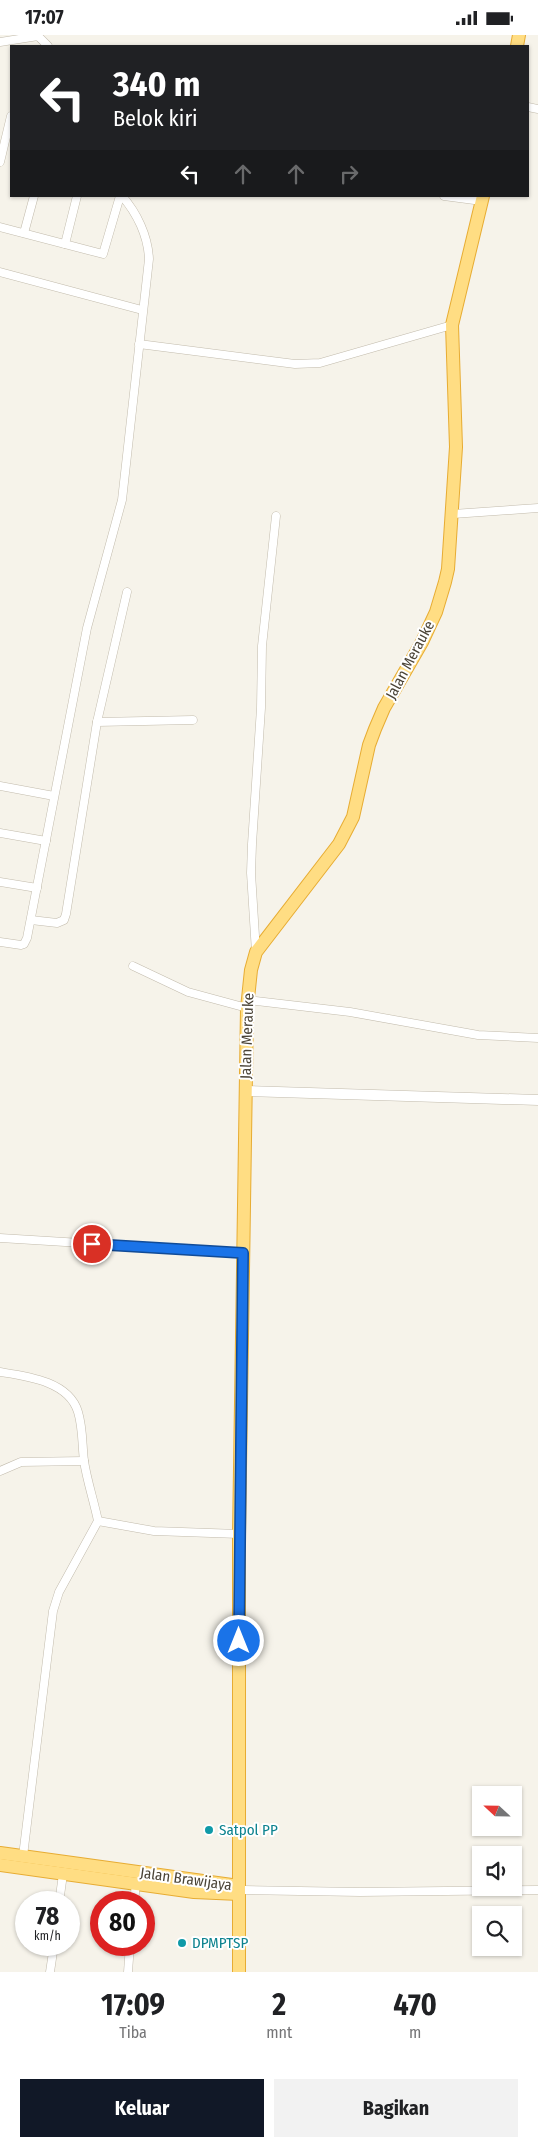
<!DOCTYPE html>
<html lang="id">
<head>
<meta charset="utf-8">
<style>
  body { margin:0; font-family:"Fira Sans Condensed",sans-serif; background:#f2f2f2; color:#202124; height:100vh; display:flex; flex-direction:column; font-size:19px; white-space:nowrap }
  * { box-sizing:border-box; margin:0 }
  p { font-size:16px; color:#757577 }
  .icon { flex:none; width:28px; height:28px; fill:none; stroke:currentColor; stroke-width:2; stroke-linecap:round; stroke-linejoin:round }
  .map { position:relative; height:1937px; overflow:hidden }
  .details { display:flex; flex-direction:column; background:#fff; flex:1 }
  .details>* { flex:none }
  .banner { position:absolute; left:10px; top:10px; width:519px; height:152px; border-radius:0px; box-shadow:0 1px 4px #0004; background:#202124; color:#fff; overflow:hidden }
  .needle { width:32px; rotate:292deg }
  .buttons { position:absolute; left:472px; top:1751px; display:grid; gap:10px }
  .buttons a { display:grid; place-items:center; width:50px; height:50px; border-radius:0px; background:#fff; box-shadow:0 1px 4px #0004; font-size:25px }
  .speed { position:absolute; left:15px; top:1856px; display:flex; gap:10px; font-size:25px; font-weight:700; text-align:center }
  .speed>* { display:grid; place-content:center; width:65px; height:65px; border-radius:50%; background:#fff; box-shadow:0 1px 4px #0004; line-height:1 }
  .speed small { font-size:12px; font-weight:400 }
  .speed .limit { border:8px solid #d22; background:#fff; color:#111 }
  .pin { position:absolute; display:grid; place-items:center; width:42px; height:42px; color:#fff; margin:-21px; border:2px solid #fff; border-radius:50%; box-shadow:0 1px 5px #0007 }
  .me { position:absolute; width:55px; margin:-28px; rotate:0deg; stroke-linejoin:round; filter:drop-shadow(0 0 4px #0008) }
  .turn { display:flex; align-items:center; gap:18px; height:105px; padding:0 20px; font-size:22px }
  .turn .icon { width:65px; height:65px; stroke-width:2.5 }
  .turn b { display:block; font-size:35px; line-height:42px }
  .lanes { display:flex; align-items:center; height:48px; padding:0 20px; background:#0003; justify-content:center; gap:25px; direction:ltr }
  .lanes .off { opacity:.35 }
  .eta { display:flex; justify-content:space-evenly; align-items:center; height:85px; text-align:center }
  .eta b { font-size:30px; font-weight:700; line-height:35px }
  .cta { display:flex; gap:10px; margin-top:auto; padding:10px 20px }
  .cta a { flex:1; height:58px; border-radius:0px; background:#111827; color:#fff; font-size:20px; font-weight:700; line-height:58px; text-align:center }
  .cta a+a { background:#f2f2f2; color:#202124 }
  .status { display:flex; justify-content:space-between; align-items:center; height:35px; padding:0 25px; background:#fff; direction:ltr }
  .status svg { height:14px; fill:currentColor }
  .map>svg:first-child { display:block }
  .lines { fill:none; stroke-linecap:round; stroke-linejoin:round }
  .minor-casing { stroke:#c2bbac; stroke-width:9 }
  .tertiary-casing { stroke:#c2bbac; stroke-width:11 }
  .trunk-casing { stroke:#e7ac33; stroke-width:14 }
  .minor { stroke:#fff; stroke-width:8 }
  .tertiary { stroke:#fff; stroke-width:10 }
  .trunk { stroke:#ffdd83; stroke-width:12 }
  .route-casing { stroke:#114b97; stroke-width:12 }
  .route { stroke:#1a73e8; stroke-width:9 }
  .culture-dot { fill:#0f9aa8; stroke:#fff; stroke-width:2 }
  .labels { text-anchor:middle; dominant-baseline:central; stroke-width:4; stroke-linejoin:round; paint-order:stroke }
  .street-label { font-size:15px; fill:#4b4437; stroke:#fff }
  .culture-label { font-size:15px; fill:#0d838f; stroke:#fff; text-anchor:start }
</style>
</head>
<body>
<div class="status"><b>17:07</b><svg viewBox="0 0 49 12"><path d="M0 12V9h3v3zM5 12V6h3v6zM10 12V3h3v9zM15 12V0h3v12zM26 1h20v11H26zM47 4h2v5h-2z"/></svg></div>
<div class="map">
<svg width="538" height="1937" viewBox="0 0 538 1937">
  <rect width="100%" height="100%" fill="#f6f3ea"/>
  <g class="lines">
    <defs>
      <g id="minor">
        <polyline points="0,7 38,1 48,11"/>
        <polyline points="528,72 538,74"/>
        <polyline points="0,127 11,81"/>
        <polyline points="444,161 482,166"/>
        <polyline points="0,192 103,219 120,161"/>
        <polyline points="24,198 34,161"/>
        <polyline points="65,209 77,161"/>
        <polyline points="0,237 142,275"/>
        <polyline points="139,309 295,329 320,328 452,290"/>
        <polyline points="453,479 538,473"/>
        <polyline points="97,687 193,685"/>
        <polyline points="0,751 54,761"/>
        <polyline points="0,798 46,806"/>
        <polyline points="0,847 37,853"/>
        <polyline points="31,885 57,888 64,885 66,879 97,687 127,557"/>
        <path d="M 0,907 L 21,910 L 24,909 L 27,903 L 87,593 L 122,465 L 149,224 C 148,201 137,178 122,161"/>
        <polyline points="256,917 251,838 252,809 261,673 262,611 276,481"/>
        <polyline points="133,931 188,957 247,973"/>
        <polyline points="247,965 350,977 478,1000 538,1003"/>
        <polyline points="0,1203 243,1218"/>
        <path d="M 0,1337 C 26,1341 69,1346 78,1377 C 83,1393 82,1410 84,1426 C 87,1446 94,1466 98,1486 L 59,1557 L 53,1576 L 23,1821"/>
        <polyline points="0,1436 21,1427 84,1426"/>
        <polyline points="98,1486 154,1496 239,1499"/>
        <polyline points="244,1855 360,1857 538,1855"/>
        <polyline points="59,1868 63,1839"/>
        <polyline points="134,1868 136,1848"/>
        <polyline points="50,1937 54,1910"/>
        <polyline points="128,1937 130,1910"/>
      </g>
      <polyline id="tertiary" points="246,1056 538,1065"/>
      <g id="trunk">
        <polyline points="517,11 519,0"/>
        <polyline points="0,1818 239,1851"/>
        <polyline points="0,1830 194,1857 239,1859"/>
        <polyline points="239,1937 239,1499 247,973 251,935 256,917 339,809 353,782 369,710 375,694 384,673 422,607 436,577 445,547 448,534 456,412 452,290 483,161"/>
      </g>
    </defs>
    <use href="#minor" class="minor-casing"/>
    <use href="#tertiary" class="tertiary-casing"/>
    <use href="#trunk" class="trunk-casing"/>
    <use href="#minor" class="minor"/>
    <use href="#tertiary" class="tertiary"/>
    <use href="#trunk" class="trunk"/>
  </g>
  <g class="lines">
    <defs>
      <polyline id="route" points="92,1209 243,1218 239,1606"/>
    </defs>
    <use href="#route" class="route-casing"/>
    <use href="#route" class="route"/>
  </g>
  <g class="culture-dot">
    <circle cx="209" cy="1795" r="5"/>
    <circle cx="182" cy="1908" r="5"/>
  </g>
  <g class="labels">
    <g class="street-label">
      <text transform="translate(410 625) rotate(-62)">Jalan Merauke</text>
      <text transform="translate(247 1001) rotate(-88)">Jalan Merauke</text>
      <text transform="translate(186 1844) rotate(8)">Jalan Brawijaya</text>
    </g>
    <g class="culture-label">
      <text x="219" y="1795">Satpol PP</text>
      <text x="192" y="1908">DPMPTSP</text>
    </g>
  </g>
</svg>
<div class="buttons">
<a><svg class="needle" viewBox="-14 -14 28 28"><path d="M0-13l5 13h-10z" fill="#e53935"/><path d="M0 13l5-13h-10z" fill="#757577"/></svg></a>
<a><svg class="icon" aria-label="sound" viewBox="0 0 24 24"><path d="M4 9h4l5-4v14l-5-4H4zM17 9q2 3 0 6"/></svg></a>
<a><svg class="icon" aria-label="search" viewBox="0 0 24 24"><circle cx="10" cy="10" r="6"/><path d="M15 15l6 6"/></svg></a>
</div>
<div class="speed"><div>78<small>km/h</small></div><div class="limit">80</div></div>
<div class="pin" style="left:92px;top:1209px;background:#d93025"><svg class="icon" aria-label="arrive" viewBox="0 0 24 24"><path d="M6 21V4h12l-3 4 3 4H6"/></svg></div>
<svg class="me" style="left:239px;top:1606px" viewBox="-20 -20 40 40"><circle r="17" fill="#1a73e8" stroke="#fff" stroke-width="3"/><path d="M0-11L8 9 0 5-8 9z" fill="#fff"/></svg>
<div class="banner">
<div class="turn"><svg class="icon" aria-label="left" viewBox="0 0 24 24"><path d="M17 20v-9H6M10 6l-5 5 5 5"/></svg><div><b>340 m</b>Belok kiri</div></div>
<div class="lanes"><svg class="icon" aria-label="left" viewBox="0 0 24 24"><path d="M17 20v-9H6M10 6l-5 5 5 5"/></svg><svg class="icon off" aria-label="ahead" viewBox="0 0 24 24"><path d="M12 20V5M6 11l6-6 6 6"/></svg><svg class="icon off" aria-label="ahead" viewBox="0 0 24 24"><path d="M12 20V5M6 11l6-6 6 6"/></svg><svg class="icon off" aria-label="right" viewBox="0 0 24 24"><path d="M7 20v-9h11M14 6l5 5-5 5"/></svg></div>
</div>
</div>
<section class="details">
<div class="eta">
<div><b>17:09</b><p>Tiba</p></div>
<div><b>2</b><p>mnt</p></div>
<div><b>470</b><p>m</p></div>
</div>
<div class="cta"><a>Keluar</a><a>Bagikan</a></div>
</section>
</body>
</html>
